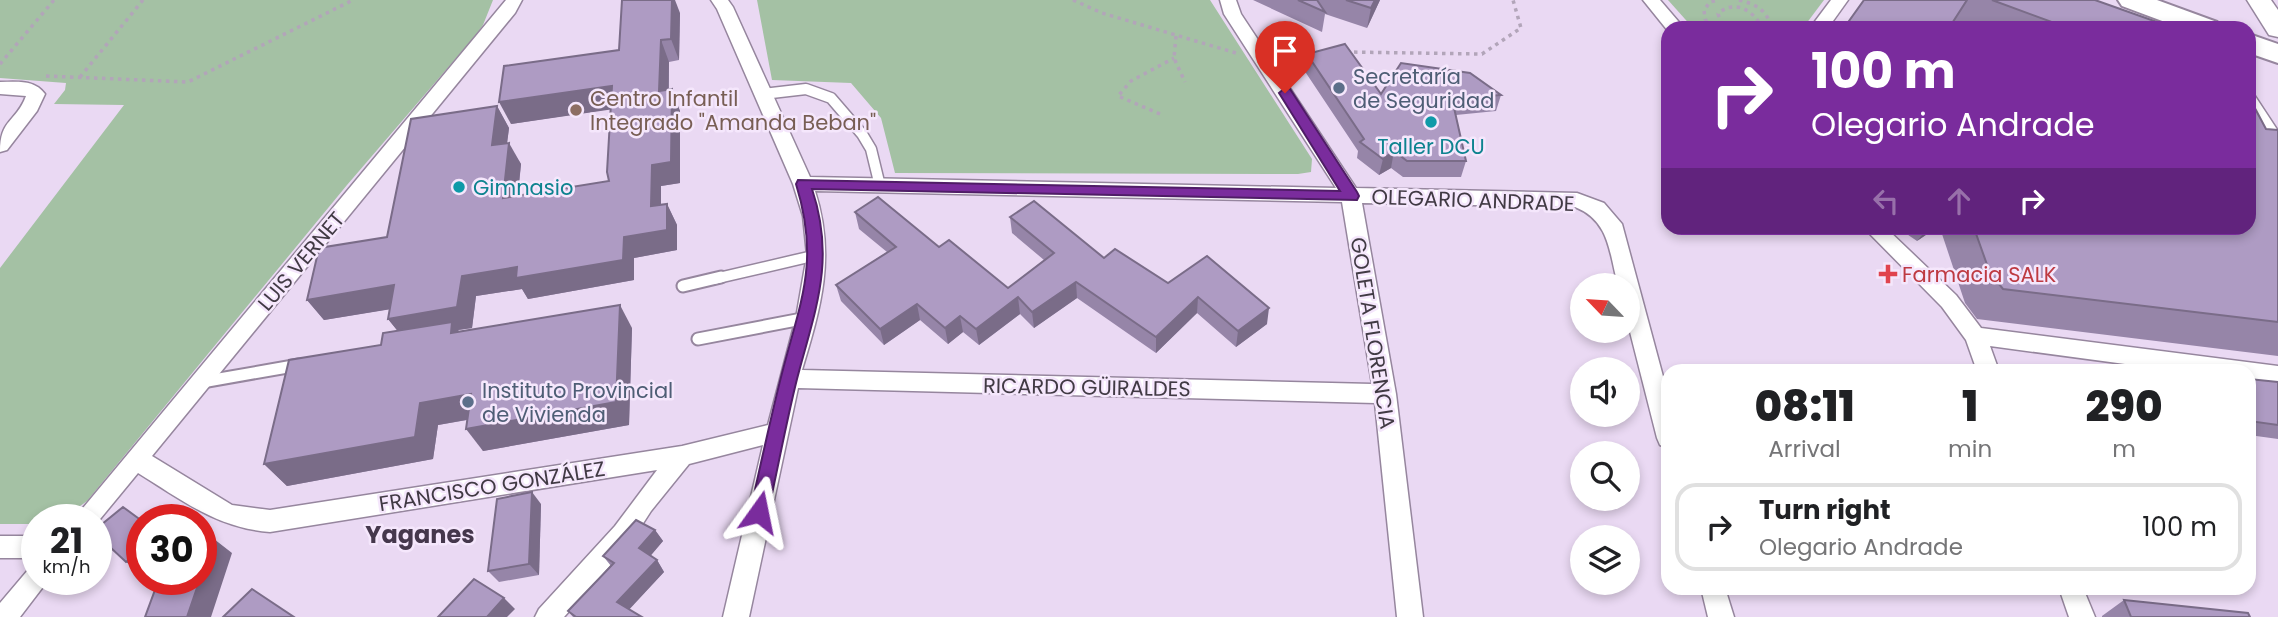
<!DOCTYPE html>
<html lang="en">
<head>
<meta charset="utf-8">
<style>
  body { margin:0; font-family:Poppins,sans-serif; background:#f6f6f6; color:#202124; height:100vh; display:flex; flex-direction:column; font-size:26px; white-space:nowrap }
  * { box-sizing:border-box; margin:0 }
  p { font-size:23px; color:#757577 }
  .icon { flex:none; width:38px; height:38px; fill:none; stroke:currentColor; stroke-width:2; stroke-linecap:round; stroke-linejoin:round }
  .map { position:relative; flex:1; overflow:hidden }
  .sheet { position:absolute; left:1661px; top:364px; width:595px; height:231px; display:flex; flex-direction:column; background:#fff; border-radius:21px; box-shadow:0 4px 10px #0003 }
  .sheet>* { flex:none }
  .guide { position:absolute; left:1661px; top:21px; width:595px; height:214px; border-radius:21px; box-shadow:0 4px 10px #0003; background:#7a2c9d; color:#fff; overflow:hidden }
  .needle { width:46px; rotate:295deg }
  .tools { position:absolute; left:1570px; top:273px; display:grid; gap:14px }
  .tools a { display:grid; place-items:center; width:70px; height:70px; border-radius:50%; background:#fff; box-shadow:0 4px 10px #0003; font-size:35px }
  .speed { position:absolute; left:21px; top:504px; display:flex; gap:14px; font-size:35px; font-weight:700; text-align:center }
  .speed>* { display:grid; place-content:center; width:91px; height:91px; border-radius:50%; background:#fff; box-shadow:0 4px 10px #0003; line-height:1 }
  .speed small { font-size:18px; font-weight:400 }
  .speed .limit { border:10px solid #d22; background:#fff; color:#111 }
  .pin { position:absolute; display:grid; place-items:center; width:60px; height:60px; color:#fff; margin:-72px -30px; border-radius:50% 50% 50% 0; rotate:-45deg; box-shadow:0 0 7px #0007 }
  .pin .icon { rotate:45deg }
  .me { position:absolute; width:77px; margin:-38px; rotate:12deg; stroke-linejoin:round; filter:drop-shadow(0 0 5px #0008) }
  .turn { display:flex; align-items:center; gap:24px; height:147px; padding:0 35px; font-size:32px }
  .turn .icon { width:91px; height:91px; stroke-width:2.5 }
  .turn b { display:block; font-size:49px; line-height:60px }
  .lanes { display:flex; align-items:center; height:66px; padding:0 35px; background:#0003; justify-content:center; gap:35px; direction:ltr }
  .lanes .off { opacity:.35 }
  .eta { display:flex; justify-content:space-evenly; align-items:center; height:119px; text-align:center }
  .eta b { font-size:42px; font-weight:800; line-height:49px }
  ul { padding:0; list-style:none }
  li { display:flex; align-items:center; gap:21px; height:88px; margin:0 14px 10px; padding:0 21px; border:4px solid #e0e0e0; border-radius:21px }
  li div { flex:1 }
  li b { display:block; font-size:26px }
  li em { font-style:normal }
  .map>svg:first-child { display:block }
  .green { fill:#a4c1a4 }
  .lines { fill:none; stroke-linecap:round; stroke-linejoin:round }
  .lane-far1-casing { stroke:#96869e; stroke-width:13 }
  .lane-casing { stroke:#96869e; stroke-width:15 }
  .street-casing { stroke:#96869e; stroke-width:3 }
  .secondary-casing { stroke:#96869e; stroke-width:3 }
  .primary-casing { stroke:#96869e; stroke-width:4 }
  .path { stroke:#b2a5b9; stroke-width:3.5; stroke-dasharray:3.5 4.5; stroke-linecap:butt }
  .lane-far1 { stroke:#fff; stroke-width:10 }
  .lane { stroke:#fff; stroke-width:11 }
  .street { fill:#fff; fill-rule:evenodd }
  .secondary { fill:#fff; fill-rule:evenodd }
  .primary { fill:#fff; fill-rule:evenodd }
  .wall { fill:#9685a8 }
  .shaded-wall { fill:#7a6c88 }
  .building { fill:#ae9bc3; stroke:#7a6c88; stroke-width:2 }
  .route { fill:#7a2c9d; stroke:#4f1d66; stroke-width:2 }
  .service-dot { fill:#5c6f8a; stroke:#f5e7fc; stroke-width:2.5 }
  .education-dot { fill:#8d6e63; stroke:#f5e7fc; stroke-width:2.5 }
  .culture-dot { fill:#0f9aa8; stroke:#f5e7fc; stroke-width:2.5 }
  .health-dot { fill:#e0444e; stroke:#f5e7fc; stroke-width:2.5 }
  .labels { text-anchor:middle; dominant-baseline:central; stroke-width:5; stroke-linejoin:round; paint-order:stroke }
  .service-label { font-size:21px; fill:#4e5e75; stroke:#f5e7fc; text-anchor:start }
  .education-label { font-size:21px; fill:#785e54; stroke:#f5e7fc; text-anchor:start }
  .culture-label { font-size:21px; fill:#0d838f; stroke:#f5e7fc }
  .street-label { font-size:21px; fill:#413a44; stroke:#f5e7fc }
  .health-label { font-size:21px; fill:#be3a42; stroke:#f5e7fc; text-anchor:start }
  .quarter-label { font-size:24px; font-weight:bold; fill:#45374c; stroke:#f5e7fc }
</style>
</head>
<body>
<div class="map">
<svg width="2278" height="617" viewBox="0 0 2278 617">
  <rect width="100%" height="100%" fill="#ead9f3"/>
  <g class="green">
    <path d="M 0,0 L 493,0 L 483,25 L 476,35 L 347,185 L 87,501 C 70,514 59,520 37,520 L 37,524 L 0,524 L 0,268 L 124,105 L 54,104 L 65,90 L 66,83 L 0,78 Z"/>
    <polygon points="757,0 1210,0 1312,159 1311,172 1298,174 895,173 881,118 851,83 772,80"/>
    <polygon points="1668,0 1824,0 1803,28 1693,28"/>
  </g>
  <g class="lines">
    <defs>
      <g id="lane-far1">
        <polyline points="763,94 806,89 831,98 862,134 871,149 880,186"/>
        <polyline points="2249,96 2278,140"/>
        <polyline points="714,279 817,255"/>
      </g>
      <g id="lane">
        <polyline points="683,286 721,277"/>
        <polyline points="698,339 807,318"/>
        <polyline points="202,382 299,365"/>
      </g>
      <g id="street">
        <path d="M 506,0 L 522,0 L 515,13 L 152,456 L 232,505 L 270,510 L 682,446 L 768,425 L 796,318 L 807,255 L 803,216 L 793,184 L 717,9 L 711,0 L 728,0 L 733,7 L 810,177 L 1336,188 L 1224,14 L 1220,0 L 1236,0 L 1241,14 L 1356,188 L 1577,193 L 1604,203 L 1622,224 L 1668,395 L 1668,448 L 1660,445 L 1657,438 L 1628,324 L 1628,285 L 1618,285 C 1609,252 1610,221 1575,207 L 1362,203 L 1396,394 L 1423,617 L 1397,617 L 1375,403 L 798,388 L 749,617 L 723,617 L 763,445 L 689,464 L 651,511 L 631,542 L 564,617 L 535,617 L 539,609 L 615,526 L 657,470 L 270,532 C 217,528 182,500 138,473 L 96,524 L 96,520 L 73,520 ZM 815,191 L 1342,202 L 1372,384 L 802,370 C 821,307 836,256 815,191 Z"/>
        <polygon points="1643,0 1660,0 1684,28 1668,28 1668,31"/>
        <polygon points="1831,0 1848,0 1828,28 1810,28"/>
        <path d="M 0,82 C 17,82 34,79 45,94 L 37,111 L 7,150 L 0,152 C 0,118 16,123 26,96 L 0,94 Z"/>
        <polygon points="1864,228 1886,228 1956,295 1981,328 2278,366 2278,384 2249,380 2249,371 2177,371 1990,346 1999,371 1977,371 1966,340 1942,307"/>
        <rect x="0" y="536" width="37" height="22"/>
        <polygon points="37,567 37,579 49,579 20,617 0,617 0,603 28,570"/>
        <polygon points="1701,588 1725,588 1734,617 1708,617"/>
        <polygon points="2059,588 2083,588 2095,617 2069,617"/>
      </g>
      <polygon id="secondary" points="2247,0 2271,0 2278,10 2278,37 2269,35"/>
      <g id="primary">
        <polygon points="2118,0 2157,0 2217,22 2221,28 2181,28 2122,6"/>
        <polygon points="2249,34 2278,44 2278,63 2249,53"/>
      </g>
    </defs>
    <use href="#lane-far1" class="lane-far1-casing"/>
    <use href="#lane" class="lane-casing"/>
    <use href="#street" class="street-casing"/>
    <use href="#secondary" class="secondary-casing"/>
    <use href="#primary" class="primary-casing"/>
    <g class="path">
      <polyline points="1073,0 1102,13 1236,53"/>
      <path d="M 1739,0 C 1755,4 1768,10 1771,28"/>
      <polyline points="1712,28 1705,19 1704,10 1710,2 1718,0"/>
      <path d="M 1730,28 L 1721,22 L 1718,14 C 1731,1 1748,7 1758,21 L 1754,28"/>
      <polyline points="1176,36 1174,58 1185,82"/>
      <polyline points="1279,52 1320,52"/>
      <polyline points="1346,52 1482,54 1521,28 1513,0"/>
      <polyline points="0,64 54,0"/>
      <polyline points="46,76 188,82 353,0"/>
      <polyline points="80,77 143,0"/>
      <polyline points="1160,114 1118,96 1131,81 1174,58"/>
    </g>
    <use href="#lane-far1" class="lane-far1"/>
    <use href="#lane" class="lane"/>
    <use href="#street" class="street"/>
    <use href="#secondary" class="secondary"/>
    <use href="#primary" class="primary"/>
  </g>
  <g class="wall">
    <polygon points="1253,0 1380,0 1367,28 1325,14 1322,32"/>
    <polygon points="1864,0 2095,0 2174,28 1962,28 1951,24"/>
    <polygon points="680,13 679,60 669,62 669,90 680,111 680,183 661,186 661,205 667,204 677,225 677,250 634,258 634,280 528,299 522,289 476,296 472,328 458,330 460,332 632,328 629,425 483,451 467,420 438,425 433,459 287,486 264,464 381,345 398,331 388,319 390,309 324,320 307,300 387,237 497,106 509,128 507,143 521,164 518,196 609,181 610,109 511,124 619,50"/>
    <polygon points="1307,54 1381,94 1501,95 1496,111 1456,115 1466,161 1461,177 1403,177 1391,168 1379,175 1357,158 1358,151 1304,70"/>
    <polygon points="2266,129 2278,130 2278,356 1977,319 1965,303 1940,228 2249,228"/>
    <polygon points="855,212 939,247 1008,288 1044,260 1012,233 1010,217 1104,258 1267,324 1236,347 1197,313 1156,353 1077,298 1034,328 1020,314 979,345 963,332 948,344 920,320 884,345 841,301 836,285 887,252 859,229"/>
    <polygon points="1898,228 1936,228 1917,241"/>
    <polygon points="2249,379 2278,382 2278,439 2249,435"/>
    <polygon points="541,504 539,575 499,582 488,571"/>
    <polygon points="655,530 663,541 650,556 657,560 664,572 629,609 642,617 573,617 568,611 611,566 603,556"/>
    <polygon points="2124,600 2250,617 2102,617 2102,616"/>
  </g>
  <g class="shaded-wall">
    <polygon points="672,0 675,0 680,13 679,60 671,39"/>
    <polygon points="1375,0 1380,0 1367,28 1371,8"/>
    <polygon points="661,40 669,62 668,112 659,91"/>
    <polygon points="612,86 621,108 511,124 499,102"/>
    <polygon points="672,89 680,111 680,183 661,186 661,227 651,206 652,165"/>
    <polygon points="497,106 509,128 504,167 492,145"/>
    <polygon points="509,143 521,164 515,219 503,198"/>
    <polygon points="1394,151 1391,168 1379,175 1383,159"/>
    <polygon points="667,204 677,225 677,250 634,258 634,280 528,299 522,289 476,296 472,328 458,330 469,345 451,333 404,339 388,319 462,276 624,237"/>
    <polygon points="1928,228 1936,228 1917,241"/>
    <polygon points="1076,282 1077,298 1034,328 1032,312"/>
    <polygon points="394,285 410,306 324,320 307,300"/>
    <polygon points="1018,297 1020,314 979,345 976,329"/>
    <polygon points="1198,297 1197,313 1156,353 1156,337"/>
    <polygon points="917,304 920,320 884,345 880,329"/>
    <polygon points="620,305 632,328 629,425 483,451 466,429"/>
    <polygon points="1269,308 1267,324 1236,347 1238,331"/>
    <polygon points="960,316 963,332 948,344 945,328"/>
    <polygon points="471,394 488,416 438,425 433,459 287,486 264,464 420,403"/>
    <polygon points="532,492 541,504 539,575 529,564"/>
    <polygon points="655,530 663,541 647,560 639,548"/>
    <polygon points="214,539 232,553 211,617 187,617 200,579 201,579 201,576"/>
    <polygon points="142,549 142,573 126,562"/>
    <polygon points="657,560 664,572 626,613 617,602"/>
    <polygon points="504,598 515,609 507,617 487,617"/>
  </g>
  <g class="building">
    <polygon points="622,0 672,0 671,39 661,40 659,91 672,89 671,162 652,165 651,206 667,204 667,230 624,237 623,260 516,278 517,267 462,276 457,307 388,319 394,285 307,300 319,248 387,237 411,119 497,106 492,145 509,143 503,198 609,181 607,172 612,86 499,102 504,66 619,50"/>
    <polygon points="1298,0 1317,0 1325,12"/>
    <polygon points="1346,0 1375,0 1371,8"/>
    <polygon points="1864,0 1967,0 1949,28 1844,28"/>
    <polygon points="1992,0 2095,0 2174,28 2068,28"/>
    <polygon points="1345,44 1381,94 1401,63 1470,73 1501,95 1452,99 1466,161 1407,161 1394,151 1383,159 1360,142 1364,139 1307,54"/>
    <polygon points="2249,97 2266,129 2278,130 2278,322 2003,289 1990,273 1974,228 2249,228"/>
    <polygon points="878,197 939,247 949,240 1008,288 1054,253 1010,217 1034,201 1104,258 1115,249 1168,283 1207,256 1269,308 1238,331 1198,297 1156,337 1076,282 1032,312 1018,297 976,329 960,316 945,328 917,304 880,329 836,285 896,247 855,212"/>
    <polygon points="620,305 616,402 466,429 471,394 420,403 415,437 264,464 289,360 381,345 383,333 452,322 451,333"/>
    <polygon points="2249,379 2278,382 2278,425 2249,421"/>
    <polygon points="532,492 529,564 488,571 497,499"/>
    <polygon points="123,507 142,521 142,549 126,562 96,534 96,529"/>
    <polygon points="636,520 655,530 639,548 657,560 617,602 642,617 576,617 568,611 614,563 603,556"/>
    <polygon points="214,539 201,576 201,541"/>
    <polygon points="159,579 200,579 187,617 145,617"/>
    <polygon points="474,579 504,598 487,617 438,617"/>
    <polygon points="252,589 294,617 223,617"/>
    <polygon points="2124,600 2248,613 2250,617 2131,617"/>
  </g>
  <path class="route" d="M 1285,88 L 1290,89 L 1357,192 L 1359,196 L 1357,200 L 812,189 C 836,261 815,310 797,379 C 786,423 778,468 768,512 L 766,517 L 759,520 L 753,517 L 750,512 C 760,468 769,425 780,381 C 799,304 821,265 796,184 L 798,180 L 1340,191 L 1279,93 Z"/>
  <g class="service-dot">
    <circle cx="1339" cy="88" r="7"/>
    <circle cx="468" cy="402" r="7"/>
  </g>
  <circle class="education-dot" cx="576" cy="110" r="7"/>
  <g class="culture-dot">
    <circle cx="1431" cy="122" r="7"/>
    <circle cx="459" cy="187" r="7"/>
  </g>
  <path class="health-dot" d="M1884.5 263.5h7v7h7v7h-7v7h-7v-7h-7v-7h7z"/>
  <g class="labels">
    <g class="service-label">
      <text x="1353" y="76">Secretaría<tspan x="1353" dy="24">de Seguridad</tspan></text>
      <text x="482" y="390">Instituto Provincial<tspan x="482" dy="24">de Vivienda</tspan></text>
    </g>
    <g class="education-label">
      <text x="590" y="98">Centro Infantil<tspan x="590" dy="24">Integrado "Amanda Beban"</tspan></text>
    </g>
    <g class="culture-label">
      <text x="1431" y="146">Taller DCU</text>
      <text x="473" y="187" text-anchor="start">Gimnasio</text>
    </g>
    <g class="street-label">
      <text transform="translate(1473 200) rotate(2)">OLEGARIO ANDRADE</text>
      <text transform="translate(301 261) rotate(-50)">LUIS VERNET</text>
      <text transform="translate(1373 333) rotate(81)">GOLETA FLORENCIA</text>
      <text transform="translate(1087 387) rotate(1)">RICARDO GÜIRALDES</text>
      <text transform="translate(492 486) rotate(-9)">FRANCISCO GONZÁLEZ</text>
    </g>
    <g class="health-label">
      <text x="1902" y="274">Farmacia SALK</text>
    </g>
    <g class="quarter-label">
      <text x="420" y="534">Yaganes</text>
    </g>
  </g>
</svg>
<div class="tools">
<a><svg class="needle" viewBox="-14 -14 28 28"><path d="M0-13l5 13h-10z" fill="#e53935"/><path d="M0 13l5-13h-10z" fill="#757577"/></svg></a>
<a><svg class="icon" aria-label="sound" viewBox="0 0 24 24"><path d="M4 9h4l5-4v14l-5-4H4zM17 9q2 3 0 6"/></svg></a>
<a><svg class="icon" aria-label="search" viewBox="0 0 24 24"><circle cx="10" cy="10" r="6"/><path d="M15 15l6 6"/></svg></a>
<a><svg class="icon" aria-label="layers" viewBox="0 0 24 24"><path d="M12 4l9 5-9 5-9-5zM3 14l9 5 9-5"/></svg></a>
</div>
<div class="speed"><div>21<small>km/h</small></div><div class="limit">30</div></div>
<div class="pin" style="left:1285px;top:93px;background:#d93025"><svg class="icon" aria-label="arrive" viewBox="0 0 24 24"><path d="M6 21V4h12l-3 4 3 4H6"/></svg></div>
<svg class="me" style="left:759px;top:512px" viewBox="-20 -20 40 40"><path d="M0-17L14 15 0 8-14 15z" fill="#7a2c9d" stroke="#fff" stroke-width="4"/></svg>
<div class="guide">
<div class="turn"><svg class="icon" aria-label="right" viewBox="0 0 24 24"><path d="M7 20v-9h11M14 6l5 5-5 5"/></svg><div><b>100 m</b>Olegario Andrade</div></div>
<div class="lanes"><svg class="icon off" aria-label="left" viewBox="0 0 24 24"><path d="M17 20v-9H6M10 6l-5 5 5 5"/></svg><svg class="icon off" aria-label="ahead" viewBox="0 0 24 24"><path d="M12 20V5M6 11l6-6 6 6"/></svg><svg class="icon" aria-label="right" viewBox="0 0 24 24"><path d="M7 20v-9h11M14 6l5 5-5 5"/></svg></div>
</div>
<section class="sheet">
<div class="eta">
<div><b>08:11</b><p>Arrival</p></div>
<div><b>1</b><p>min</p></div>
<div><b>290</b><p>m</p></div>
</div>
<ul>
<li><svg class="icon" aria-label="right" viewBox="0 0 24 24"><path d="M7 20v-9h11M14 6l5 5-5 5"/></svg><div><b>Turn right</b><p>Olegario Andrade</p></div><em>100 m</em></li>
</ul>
</section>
</div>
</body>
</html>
